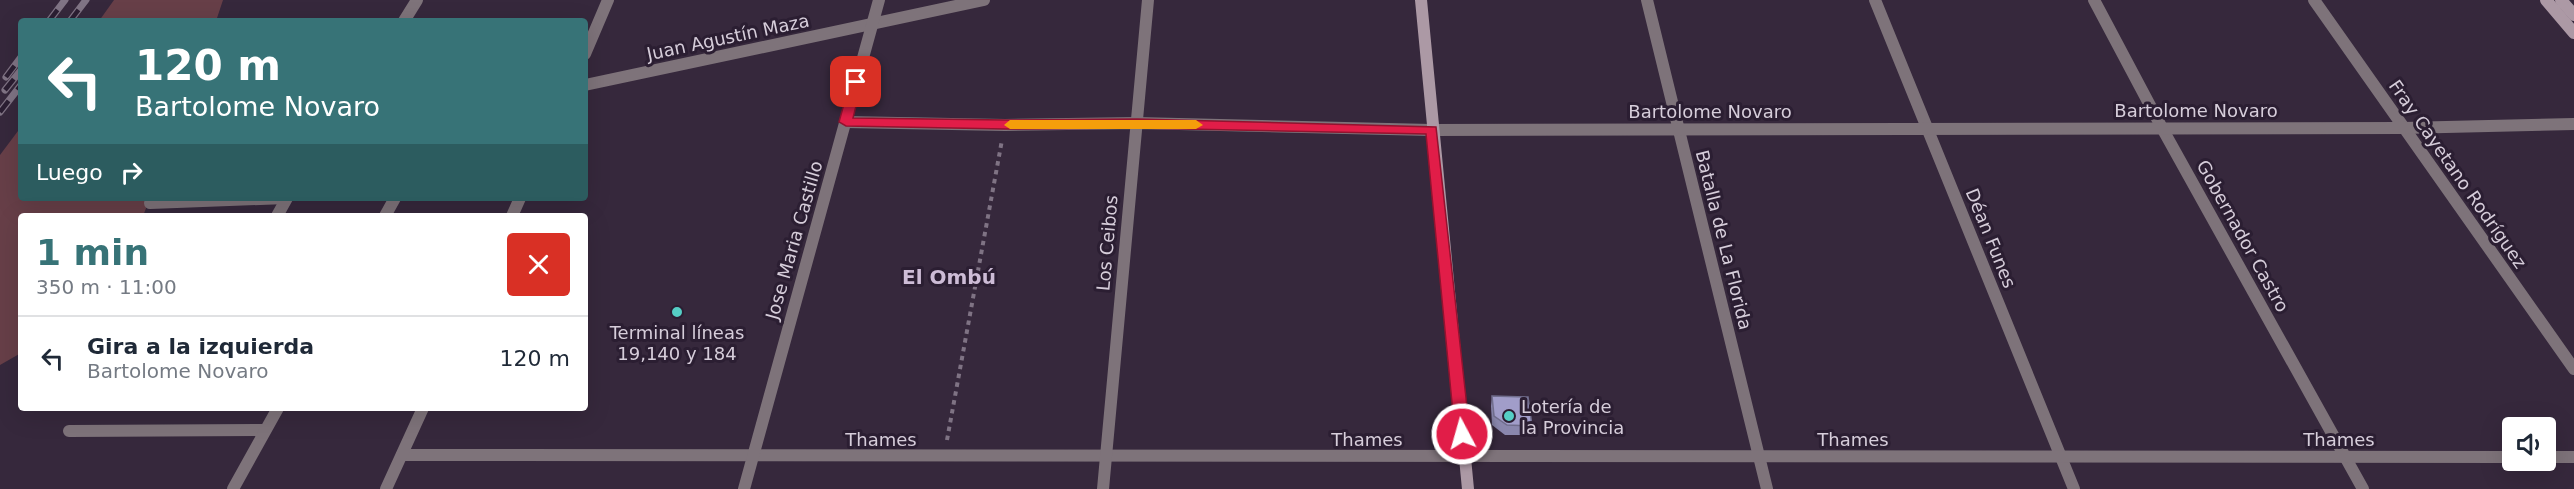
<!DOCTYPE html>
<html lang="es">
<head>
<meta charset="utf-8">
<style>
  body { margin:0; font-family:"DejaVu Sans",sans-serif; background:#f2f2f3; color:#1f2937; height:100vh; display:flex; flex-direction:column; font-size:22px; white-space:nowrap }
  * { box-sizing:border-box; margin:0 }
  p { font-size:20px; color:#747a83 }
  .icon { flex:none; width:33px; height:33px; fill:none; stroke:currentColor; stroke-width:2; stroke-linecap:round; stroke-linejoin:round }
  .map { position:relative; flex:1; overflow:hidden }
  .details { position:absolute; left:18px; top:213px; width:570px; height:198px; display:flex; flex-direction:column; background:#fff; border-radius:6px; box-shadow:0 6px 24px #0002 }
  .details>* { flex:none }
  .hud { position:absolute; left:18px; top:18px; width:570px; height:183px; border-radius:6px; box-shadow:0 6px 24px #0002; background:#377377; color:#fff; overflow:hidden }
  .controls { position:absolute; left:2502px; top:417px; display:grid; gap:12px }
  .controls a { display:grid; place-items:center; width:54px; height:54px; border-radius:6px; background:#fff; box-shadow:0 6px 24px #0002; font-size:30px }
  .pin { position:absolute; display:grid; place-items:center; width:51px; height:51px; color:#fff; margin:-26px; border-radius:12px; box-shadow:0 3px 9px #0006 }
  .me { position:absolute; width:66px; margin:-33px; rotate:354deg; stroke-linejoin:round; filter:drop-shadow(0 0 4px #0008) }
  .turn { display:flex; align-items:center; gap:21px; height:126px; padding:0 18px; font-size:27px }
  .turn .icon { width:78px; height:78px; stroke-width:2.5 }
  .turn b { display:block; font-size:42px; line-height:51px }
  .then { display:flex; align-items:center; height:57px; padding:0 18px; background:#0003; gap:12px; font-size:22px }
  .round { display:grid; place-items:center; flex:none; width:63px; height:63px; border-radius:6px; background:#f2f2f3 }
  .summary { display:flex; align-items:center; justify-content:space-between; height:102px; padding:0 18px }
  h1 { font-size:36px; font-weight:700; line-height:45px; color:#377377 }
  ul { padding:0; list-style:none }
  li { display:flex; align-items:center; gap:18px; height:84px; padding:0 18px; border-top:2px solid #e0e1e3 }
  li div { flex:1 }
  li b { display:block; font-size:22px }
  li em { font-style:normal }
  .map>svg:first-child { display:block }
  .green { fill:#673f48 }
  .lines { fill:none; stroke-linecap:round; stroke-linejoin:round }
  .path { stroke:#7f7384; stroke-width:4; stroke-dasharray:4.5 4.5; stroke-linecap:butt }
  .minor { stroke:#7e737a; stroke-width:12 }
  .tertiary { stroke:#7e737a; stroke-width:12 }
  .secondary { stroke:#ac99a5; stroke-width:12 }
  .rail-casing { stroke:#807485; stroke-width:7 }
  .rail { stroke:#2b1e32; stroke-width:4.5; stroke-dasharray:14; stroke-linecap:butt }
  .wall { fill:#8a87ad }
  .building { fill:#a19dc9; stroke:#716e8d; stroke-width:1.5 }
  .route { fill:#e11d48; stroke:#92132f; stroke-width:1.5 }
  .slow { fill:#f59e0b }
  .poi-dot { fill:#55cec5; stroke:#2b1e32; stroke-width:2 }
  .labels { text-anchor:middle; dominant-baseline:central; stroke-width:6; stroke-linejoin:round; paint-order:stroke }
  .street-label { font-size:18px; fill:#d6cdda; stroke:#2b1e32 }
  .poi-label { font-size:18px; fill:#d6cdda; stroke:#2b1e32 }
  .neighbourhood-label { font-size:20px; font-weight:bold; fill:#cdbcd6; stroke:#2b1e32 }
</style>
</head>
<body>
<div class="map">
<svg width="2574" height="489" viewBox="0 0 2574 489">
  <rect width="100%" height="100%" fill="#36283c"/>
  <g class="green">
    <polygon points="114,0 223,0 216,21 99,21"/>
    <polygon points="21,127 21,198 150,198 143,216 21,216 21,353 0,365 0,155"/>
  </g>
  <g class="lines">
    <polyline class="path" points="947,440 1002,140"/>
    <g class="minor">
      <polyline points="1647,0 1767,489"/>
      <polyline points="1875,0 2074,489"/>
      <polyline points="2094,0 2162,128 2363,489"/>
      <polyline points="2314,0 2574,369"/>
      <polyline points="404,21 417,0"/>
      <polyline points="585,85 984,0"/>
      <polyline points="845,122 1005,125 1137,123 1431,130 2403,128 2574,124"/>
      <polyline points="150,203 286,198"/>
      <polyline points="277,216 287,198"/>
      <polyline points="385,216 395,198"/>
      <polyline points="69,431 265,430"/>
      <polyline points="402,455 2512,457"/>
      <polyline points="2546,457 2574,457"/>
      <polyline points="233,489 278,408"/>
      <polyline points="744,489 879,0"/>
      <polyline points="1103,489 1148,0"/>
    </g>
    <g class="tertiary">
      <polyline points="585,54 608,0"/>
      <polyline points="512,216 520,198"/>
      <polyline points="386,489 423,408"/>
    </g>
    <g class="secondary">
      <polyline points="1421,0 1468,489"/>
      <polyline points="2546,0 2574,33"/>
      <polyline points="2561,0 2574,15"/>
    </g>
    <defs>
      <g id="rail">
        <polyline points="49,21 65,0"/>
        <polyline points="70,21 86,0"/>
        <polyline points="6,77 21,57"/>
        <polyline points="5,90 21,70"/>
        <polyline points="0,112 21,85"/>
      </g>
    </defs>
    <use href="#rail" class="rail-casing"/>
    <use href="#rail" class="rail"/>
  </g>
  <polygon class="wall" points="1492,396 1532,426 1529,435 1505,435 1492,425 1491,406"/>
  <polygon class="building" points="1492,396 1528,397 1532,426 1507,425 1494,416"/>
  <polygon class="route" points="856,78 862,82 853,118 1005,120 1137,119 1436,127 1470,434 1468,438 1462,440 1457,438 1455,434 1426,134 1137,128 1005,129 846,126 839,122 850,82"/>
  <polygon class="slow" points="1010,120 1196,120 1203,125 1196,129 1010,129 1004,125"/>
  <g class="poi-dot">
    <circle cx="677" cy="312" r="6"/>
    <circle cx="1509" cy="416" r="6"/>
  </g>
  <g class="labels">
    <g class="street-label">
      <text transform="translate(728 37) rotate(-12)">Juan Agustín Maza</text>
      <text x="2196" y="110">Bartolome Novaro</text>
      <text x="1710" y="111">Bartolome Novaro</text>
      <text transform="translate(2458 174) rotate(55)">Fray Cayetano Rodríguez</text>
      <text transform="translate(2243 236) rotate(61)">Gobernador Castro</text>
      <text transform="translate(1991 238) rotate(68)">Déan Funes</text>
      <text transform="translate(794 240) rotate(-74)">Jose Maria Castillo</text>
      <text transform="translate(1724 240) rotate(76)">Batalla de La Florida</text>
      <text transform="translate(1107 243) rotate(-85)">Los Ceibos</text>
      <text x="881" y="439">Thames</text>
      <text x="1367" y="439">Thames</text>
      <text x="1853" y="439">Thames</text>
      <text x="2339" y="439">Thames</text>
    </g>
    <g class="poi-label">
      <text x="677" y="332">Terminal líneas<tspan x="677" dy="21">19,140 y 184</tspan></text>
      <text x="1521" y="406" text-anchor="start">Lotería de<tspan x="1521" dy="21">la Provincia</tspan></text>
    </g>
    <g class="neighbourhood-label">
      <text x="949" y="277">El Ombú</text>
    </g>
  </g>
</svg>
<div class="controls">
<a><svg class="icon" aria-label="sound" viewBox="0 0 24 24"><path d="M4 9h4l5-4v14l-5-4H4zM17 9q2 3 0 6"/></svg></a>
</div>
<div class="pin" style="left:856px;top:82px;background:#d93025"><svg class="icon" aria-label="arrive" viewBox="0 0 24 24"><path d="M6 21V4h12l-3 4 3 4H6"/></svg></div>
<svg class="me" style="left:1462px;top:434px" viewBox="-20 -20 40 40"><circle r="17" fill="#e11d48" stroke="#fff" stroke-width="3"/><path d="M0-11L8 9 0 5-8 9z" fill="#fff"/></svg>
<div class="hud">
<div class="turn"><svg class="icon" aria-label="left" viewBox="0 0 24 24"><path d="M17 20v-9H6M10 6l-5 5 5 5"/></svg><div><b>120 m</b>Bartolome Novaro</div></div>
<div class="then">Luego<svg class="icon" aria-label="right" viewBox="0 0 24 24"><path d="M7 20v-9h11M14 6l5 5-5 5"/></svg></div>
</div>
<section class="details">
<div class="summary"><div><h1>1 min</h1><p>350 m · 11:00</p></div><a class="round" style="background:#d93025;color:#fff"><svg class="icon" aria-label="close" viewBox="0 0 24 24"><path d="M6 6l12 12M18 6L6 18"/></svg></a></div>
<ul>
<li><svg class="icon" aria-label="left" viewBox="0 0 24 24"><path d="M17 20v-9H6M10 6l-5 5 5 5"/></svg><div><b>Gira a la izquierda</b><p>Bartolome Novaro</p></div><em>120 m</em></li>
</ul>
</section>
</div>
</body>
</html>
